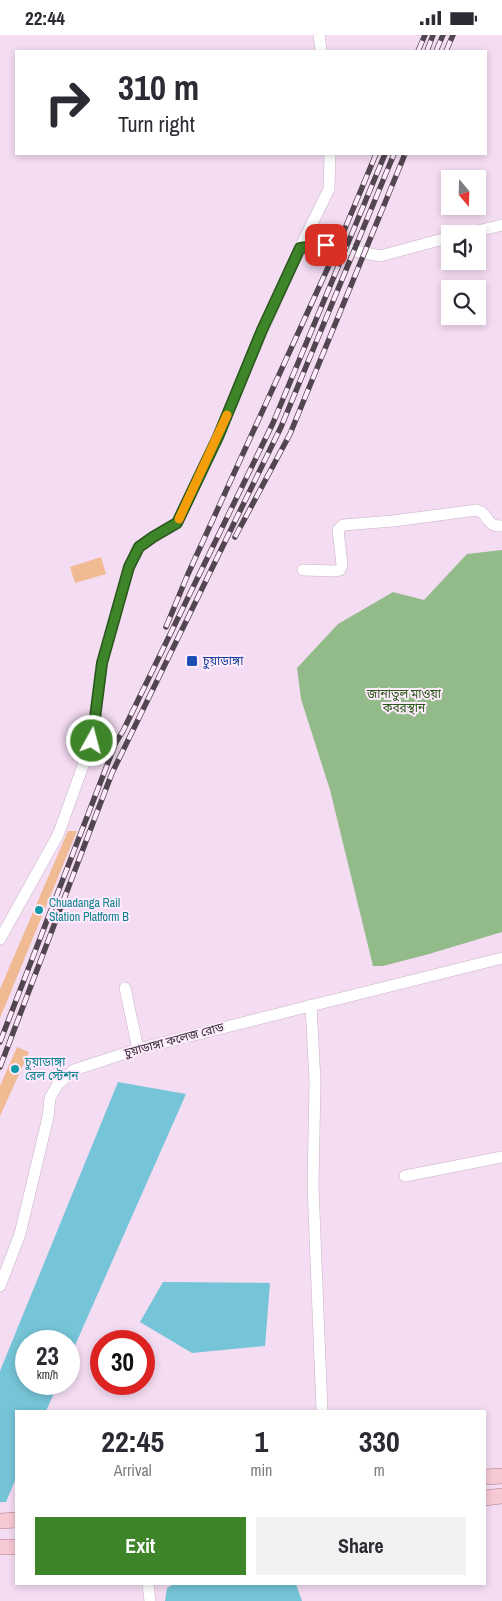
<!DOCTYPE html>
<html lang="en">
<head>
<meta charset="utf-8">
<style>
  body { margin:0; font-family:"Archivo Narrow","Noto Sans Bengali",sans-serif; background:#f2f2f3; color:#2b2b33; height:100vh; display:flex; flex-direction:column; font-size:19px; white-space:nowrap }
  * { box-sizing:border-box; margin:0 }
  p { font-size:16px; color:#7c7c81 }
  .icon { flex:none; width:28px; height:28px; fill:none; stroke:currentColor; stroke-width:2; stroke-linecap:round; stroke-linejoin:round }
  .map { position:relative; flex:1; overflow:hidden }
  .panel { position:absolute; left:15px; top:1375px; width:471px; height:175px; display:flex; flex-direction:column; background:#fff; border-radius:0px; box-shadow:0 2px 8px #0003 }
  .panel>* { flex:none }
  .guide { position:absolute; left:15px; top:15px; width:472px; height:105px; border-radius:0px; box-shadow:0 2px 8px #0003; background:#fff; color:#2b2b33; overflow:hidden }
  .needle { width:32px; rotate:161deg }
  .fabs { position:absolute; left:441px; top:135px; display:grid; gap:10px }
  .fabs a { display:grid; place-items:center; width:45px; height:45px; border-radius:0px; background:#fff; box-shadow:0 2px 8px #0003; font-size:25px }
  .speed { position:absolute; left:15px; top:1295px; display:flex; gap:10px; font-size:25px; font-weight:700; text-align:center }
  .speed>* { display:grid; place-content:center; width:65px; height:65px; border-radius:50%; background:#fff; box-shadow:0 2px 8px #0003; line-height:1 }
  .speed small { font-size:12px; font-weight:400 }
  .speed .limit { border:8px solid #d22; background:#fff; color:#111 }
  .pin { position:absolute; display:grid; place-items:center; width:42px; height:42px; color:#fff; margin:-21px; border-radius:10px; box-shadow:0 2px 8px #0006 }
  .me { position:absolute; width:55px; margin:-28px; rotate:7deg; stroke-linejoin:round; filter:drop-shadow(0 0 4px #0008) }
  .turn { display:flex; align-items:center; gap:18px; height:105px; padding:0 20px; font-size:22px }
  .turn .icon { width:65px; height:65px; stroke-width:2.5 }
  .turn b { display:block; font-size:35px; line-height:42px }
  .eta { display:flex; justify-content:space-evenly; align-items:center; height:85px; text-align:center }
  .eta b { font-size:30px; font-weight:800; line-height:35px }
  .cta { display:flex; gap:10px; margin-top:auto; padding:10px 20px }
  .cta a { flex:1; height:58px; border-radius:0px; background:#3e8429; color:#fff; font-size:20px; font-weight:800; line-height:58px; text-align:center }
  .cta a+a { background:#f2f2f3; color:#2b2b33 }
  .status { display:flex; justify-content:space-between; align-items:center; height:35px; padding:0 25px; background:#fff; direction:ltr }
  .status svg { height:14px; fill:currentColor }
  .map>svg:first-child { display:block }
  .forest { fill:#93bb89 }
  .water { fill:#75c4d7 }
  .building { fill:#f0ba92 }
  .lines { fill:none; stroke-linecap:round; stroke-linejoin:round }
  .minor-casing { stroke:#c9b2c8; stroke-width:12 }
  .major-casing { stroke:#af7b89; stroke-width:16 }
  .minor { stroke:#fff; stroke-width:11 }
  .major { stroke:#f6c9d4; stroke-width:15 }
  .rail-casing { stroke:#524751; stroke-width:5.5 }
  .rail { stroke:#ffebfd; stroke-width:4; stroke-dasharray:11; stroke-linecap:butt }
  .route-casing { stroke:#28561b; stroke-width:12 }
  .route { stroke:#3e8429; stroke-width:9 }
  .slow { stroke:#f59e0b; stroke-width:9 }
  .transit-dot { fill:#1a4fb4; stroke:#ffebfd; stroke-width:2 }
  .culture-dot { fill:#0f9aa8; stroke:#ffebfd; stroke-width:2 }
  .labels { text-anchor:middle; dominant-baseline:central; stroke-width:4; stroke-linejoin:round; paint-order:stroke }
  .transit-label { font-size:12px; fill:#164399; stroke:#ffebfd; text-anchor:start }
  .park-label { font-size:12px; fill:#265916; stroke:#ffebfd }
  .culture-label { font-size:12px; fill:#0d838f; stroke:#ffebfd; text-anchor:start }
  .street-label { font-size:12px; fill:#352c34; stroke:#ffebfd }
</style>
</head>
<body>
<div class="status"><b>22:44</b><svg viewBox="0 0 49 12"><path d="M0 12V9h3v3zM5 12V6h3v6zM10 12V3h3v9zM15 12V0h3v12zM26 1h20v11H26zM47 4h2v5h-2z"/></svg></div>
<div class="map">
<svg width="502" height="1566" viewBox="0 0 502 1566">
  <rect width="100%" height="100%" fill="#f4dcf3"/>
  <polygon class="forest" points="502,515 502,897 429,919 383,931 373,931 330,755 301,664 297,633 338,589 393,557 424,565 467,519"/>
  <g class="water">
    <polygon points="118,1047 186,1059 69,1324 69,1306 26,1306 26,1349 58,1349 46,1376 16,1376 16,1443 6,1467 0,1467 0,1336"/>
    <polygon points="163,1247 270,1248 265,1311 192,1318 140,1287"/>
    <polygon points="174,1549 296,1549 302,1566 165,1566 167,1553"/>
  </g>
  <g class="building">
    <polygon points="101,522 106,539 75,548 70,532"/>
    <polygon points="68,796 77,796 0,983 0,954"/>
    <polygon points="17,1012 29,1017 0,1081 0,1051"/>
  </g>
  <g class="lines">
    <defs>
      <g id="minor">
        <polyline points="319,0 321,16"/>
        <polyline points="465,199 502,190"/>
        <polyline points="300,213 329,154 330,119"/>
        <path d="M 303,535 L 336,536 L 340,535 L 342,530 L 338,495 L 343,490 L 393,486 L 477,475 C 489,478 485,492 502,491"/>
        <polyline points="0,904 58,800 92,706 102,628 129,532 139,512 153,502 177,488 218,402 256,310 300,213 326,210 380,221 450,202"/>
        <polyline points="125,953 138,1014"/>
        <polyline points="311,970 315,1047 313,1151 322,1376"/>
        <polyline points="405,1141 502,1122"/>
        <polyline points="0,1251 20,1199 48,1082 50,1063 58,1049 74,1035 138,1014 502,923"/>
        <polyline points="148,1549 150,1566"/>
      </g>
      <g id="major">
        <polyline points="485,1442 502,1441"/>
        <polyline points="485,1463 502,1461"/>
        <polyline points="0,1486 16,1485"/>
        <polyline points="0,1512 16,1512"/>
      </g>
    </defs>
    <use href="#minor" class="minor-casing"/>
    <use href="#major" class="major-casing"/>
    <use href="#minor" class="minor"/>
    <use href="#major" class="major"/>
    <defs>
      <g id="rail">
        <polyline points="418,16 425,0"/>
        <polyline points="427,16 433,0"/>
        <polyline points="436,16 443,0"/>
        <polyline points="446,16 453,0"/>
        <polyline points="235,502 290,399 405,119"/>
        <polyline points="166,592 188,539 336,215 376,119"/>
        <polyline points="0,1007 116,707 123,696 273,388 385,119"/>
        <polyline points="0,1032 112,738 281,392 394,119"/>
      </g>
    </defs>
    <use href="#rail" class="rail-casing"/>
    <use href="#rail" class="rail"/>
  </g>
  <g class="lines">
    <defs>
      <polyline id="route" points="92,706 102,628 129,532 139,512 153,502 177,488 218,402 262,295 300,213 326,210"/>
    </defs>
    <use href="#route" class="route-casing"/>
    <use href="#route" class="route"/>
    <polyline class="slow" points="179,484 227,380"/>
  </g>
  <rect class="transit-dot" x="186" y="620" width="12" height="12" rx="2.5"/>
  <g class="culture-dot">
    <circle cx="39" cy="875" r="5"/>
    <circle cx="15" cy="1034" r="5"/>
  </g>
  <g class="labels">
    <g class="transit-label">
      <text x="203" y="626">চুয়াডাঙ্গা</text>
    </g>
    <g class="park-label">
      <text x="404" y="659">জানাতুল মাওয়া<tspan x="404" dy="14">কবরস্থান</tspan></text>
    </g>
    <g class="culture-label">
      <text x="49" y="868">Chuadanga Rail<tspan x="49" dy="14">Station Platform B</tspan></text>
      <text x="25" y="1027">চুয়াডাঙ্গা<tspan x="25" dy="14">রেল স্টেশন</tspan></text>
    </g>
    <g class="street-label">
      <text transform="translate(174 1005) rotate(-15)">চুয়াডাঙ্গা কলেজ রোড</text>
    </g>
  </g>
</svg>
<div class="fabs">
<a><svg class="needle" viewBox="-14 -14 28 28"><path d="M0-13l5 13h-10z" fill="#e53935"/><path d="M0 13l5-13h-10z" fill="#7c7c81"/></svg></a>
<a><svg class="icon" aria-label="sound" viewBox="0 0 24 24"><path d="M4 9h4l5-4v14l-5-4H4zM17 9q2 3 0 6"/></svg></a>
<a><svg class="icon" aria-label="search" viewBox="0 0 24 24"><circle cx="10" cy="10" r="6"/><path d="M15 15l6 6"/></svg></a>
</div>
<div class="speed"><div>23<small>km/h</small></div><div class="limit">30</div></div>
<div class="pin" style="left:326px;top:210px;background:#d93025"><svg class="icon" aria-label="arrive" viewBox="0 0 24 24"><path d="M6 21V4h12l-3 4 3 4H6"/></svg></div>
<svg class="me" style="left:92px;top:706px" viewBox="-20 -20 40 40"><circle r="17" fill="#3e8429" stroke="#fff" stroke-width="3"/><path d="M0-11L8 9 0 5-8 9z" fill="#fff"/></svg>
<div class="guide">
<div class="turn"><svg class="icon" aria-label="right" viewBox="0 0 24 24"><path d="M7 20v-9h11M14 6l5 5-5 5"/></svg><div><b>310 m</b>Turn right</div></div>
</div>
<section class="panel">
<div class="eta">
<div><b>22:45</b><p>Arrival</p></div>
<div><b>1</b><p>min</p></div>
<div><b>330</b><p>m</p></div>
</div>
<div class="cta"><a>Exit</a><a>Share</a></div>
</section>
</div>
</body>
</html>
